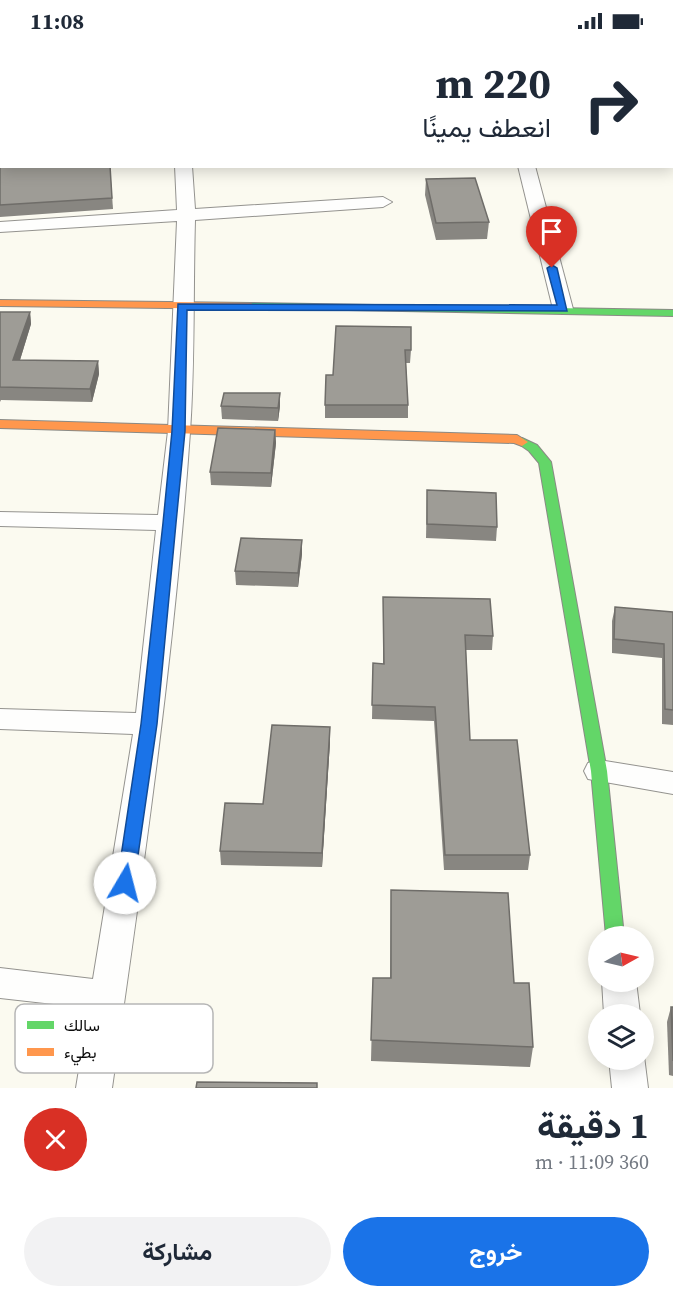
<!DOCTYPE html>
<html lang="ar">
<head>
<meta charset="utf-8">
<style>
  body { margin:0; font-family:"Source Serif 4",Vazirmatn,serif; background:#f2f2f3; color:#1f2937; direction:rtl; height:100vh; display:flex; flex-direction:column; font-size:22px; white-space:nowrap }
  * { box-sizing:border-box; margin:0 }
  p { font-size:20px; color:#747a83 }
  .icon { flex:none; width:33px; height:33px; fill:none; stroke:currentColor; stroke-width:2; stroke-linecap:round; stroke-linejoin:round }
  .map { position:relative; height:1046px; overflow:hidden; direction:ltr }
  .panel { display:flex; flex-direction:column; background:#fff; flex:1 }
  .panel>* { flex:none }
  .banner { position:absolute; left:0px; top:0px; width:674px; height:126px; box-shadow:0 3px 15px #0003; direction:rtl; background:#fff; color:#1f2937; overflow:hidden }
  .needle { width:39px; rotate:82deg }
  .fabs { position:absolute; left:588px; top:884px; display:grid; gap:12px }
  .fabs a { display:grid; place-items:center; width:66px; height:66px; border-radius:50%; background:#fff; box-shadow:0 3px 15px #0003; font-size:30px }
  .pin { position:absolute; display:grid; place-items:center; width:51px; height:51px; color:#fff; margin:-62px -26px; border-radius:50% 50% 50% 0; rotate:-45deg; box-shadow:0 0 6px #0007 }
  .pin .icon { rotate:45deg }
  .me { position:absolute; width:66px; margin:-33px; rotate:8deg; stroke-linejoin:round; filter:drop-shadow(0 0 4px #0008) }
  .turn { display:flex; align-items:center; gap:21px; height:126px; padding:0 24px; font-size:27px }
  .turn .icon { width:78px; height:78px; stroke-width:2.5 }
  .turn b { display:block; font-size:42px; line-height:51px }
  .round { display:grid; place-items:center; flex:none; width:63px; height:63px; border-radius:32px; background:#f2f2f3 }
  .head { display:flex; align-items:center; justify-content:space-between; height:102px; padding:0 24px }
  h1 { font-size:36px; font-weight:700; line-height:45px }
  .cta { display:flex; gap:12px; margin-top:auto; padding:12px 24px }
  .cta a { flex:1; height:69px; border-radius:36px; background:#1a73e8; color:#fff; font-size:24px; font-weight:700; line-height:69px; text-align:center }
  .cta a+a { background:#f2f2f3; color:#1f2937 }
  .status { display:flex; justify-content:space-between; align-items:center; height:42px; padding:0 30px; background:#fff; direction:ltr }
  .status svg { height:16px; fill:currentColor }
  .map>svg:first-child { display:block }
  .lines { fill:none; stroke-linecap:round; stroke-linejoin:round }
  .street-casing { stroke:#94938f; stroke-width:2 }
  .fast-casing { stroke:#8a8a85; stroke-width:2 }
  .slow-casing { stroke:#8a8a85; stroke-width:2 }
  .street { fill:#fefefd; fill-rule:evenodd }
  .fast { fill:#63d668; fill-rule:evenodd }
  .slow { fill:#ff974d; fill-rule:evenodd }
  .wall { fill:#888681 }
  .shaded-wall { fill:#6f6d69 }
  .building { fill:#9e9c96; stroke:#6f6d69; stroke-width:1.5 }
  .route { fill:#1a73e8; stroke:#114b97; stroke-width:1.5 }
  .key { fill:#fff; stroke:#b6b6b6; stroke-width:1.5 }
  .key-label { font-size:16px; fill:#0c0c0c }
</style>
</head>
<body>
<div class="status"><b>11:08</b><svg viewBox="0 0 49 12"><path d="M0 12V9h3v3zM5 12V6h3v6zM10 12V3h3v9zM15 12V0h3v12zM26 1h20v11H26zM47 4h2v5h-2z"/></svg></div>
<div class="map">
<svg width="673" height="1046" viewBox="0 0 673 1046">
  <rect width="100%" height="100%" fill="#fbfaf0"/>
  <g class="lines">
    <defs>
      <g id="street">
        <rect x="178" y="0" width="14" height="2"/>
        <polygon points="488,0 502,0 503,2 489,2"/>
        <rect x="0" y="12" width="2" height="8"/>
        <rect x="0" y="47" width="2" height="10"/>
        <rect x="0" y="110" width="2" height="10"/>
        <path d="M 175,124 L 192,124 L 195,167 L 383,155 L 392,160 L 383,165 L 195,178 C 193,248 195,320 190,390 C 175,610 143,829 112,1046 L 76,1046 L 89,966 L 0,956 L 0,926 L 93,937 L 133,692 L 0,687 L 0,667 L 136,671 L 156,488 L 0,484 L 0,470 L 158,473 L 168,389 L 177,179 L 0,190 L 0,180 L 177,168 Z"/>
        <polygon points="518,124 535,124 573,267 570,271 556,271 553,267"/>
        <polygon points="599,718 673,730 673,752 588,737 584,729 588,721"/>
        <polygon points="602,939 636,939 640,972 604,972"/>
        <polygon points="644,1014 648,1046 612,1046 609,1017 644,1017"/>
      </g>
      <g id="fast">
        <polygon points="251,261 673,268 673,274 247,266 247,262"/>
        <polygon points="522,396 537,403 551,420 607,729 624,894 606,894 591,729 539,421 529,409 516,400"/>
      </g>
      <g id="slow">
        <polygon points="0,258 251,261 256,264 251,267 0,264"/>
        <polygon points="0,378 517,393 528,400 522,404 514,401 0,386"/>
      </g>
    </defs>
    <use href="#street" class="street-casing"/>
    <use href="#fast" class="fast-casing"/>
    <use href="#slow" class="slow-casing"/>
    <use href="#street" class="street"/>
    <use href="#fast" class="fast"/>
    <use href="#slow" class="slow"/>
  </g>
  <g class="wall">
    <polygon points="0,118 110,124 113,167 0,175"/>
    <polygon points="426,137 489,180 487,197 436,198 425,153"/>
    <polygon points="0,270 30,270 31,282 20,318 98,319 99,332 92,360 1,358 0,360"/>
    <polygon points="336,284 411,308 410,321 406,321 408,363 408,376 325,376 325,363 333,333"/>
    <polygon points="221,364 280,364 278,379 222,377"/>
    <polygon points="275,388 276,401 271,445 211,443 210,430"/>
    <polygon points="427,448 497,485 496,499 426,496"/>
    <polygon points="302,512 298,545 236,543 235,529"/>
    <polygon points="383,555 493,594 492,608 466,608 470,698 530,813 528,828 444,828 434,679 372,677 373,621 383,622"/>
    <polygon points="615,565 673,570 673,683 662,682 662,616 612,611 612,579"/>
    <polygon points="330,685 330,700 322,825 221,823 220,809 263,762"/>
    <polygon points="391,848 514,941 533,1005 530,1025 371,1019 373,936 390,936"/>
    <polygon points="671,965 673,965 673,1034 669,1033 667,980"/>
  </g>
  <g class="shaded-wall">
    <polygon points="30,270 31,282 16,331 13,318"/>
    <polygon points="98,319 99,332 92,360 90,347"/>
    <polygon points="280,351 280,364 278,379 278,366"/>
    <polygon points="275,388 276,401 271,445 271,431"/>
    <polygon points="302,498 302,512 298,545 298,531"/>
    <polygon points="330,685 330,700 322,825 322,811"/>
  </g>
  <g class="building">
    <polygon points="518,0 547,0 548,2 518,2"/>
    <polygon points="0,118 2,118 2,124 110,124 112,156 0,163"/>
    <polygon points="475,136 489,180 436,181 426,137"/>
    <polygon points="0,270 30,270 13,318 98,319 90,347 0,345"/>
    <polygon points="336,284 411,285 411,308 405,308 408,363 325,363 326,333 333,333"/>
    <polygon points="224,351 280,351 278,366 221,364"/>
    <polygon points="218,386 275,388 271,431 210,430"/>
    <polygon points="427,448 496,451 497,485 427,482"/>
    <polygon points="241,496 302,498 298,531 235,529"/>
    <polygon points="383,555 490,557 493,594 465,593 470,698 517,698 530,813 445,813 435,665 372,663 373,621 384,622"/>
    <polygon points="615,565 673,570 673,668 665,667 664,602 614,597"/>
    <polygon points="272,683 330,685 322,811 220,809 225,761 263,762"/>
    <polygon points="391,848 508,851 514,941 529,941 533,1005 371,998 373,936 391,936"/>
    <polygon points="671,965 673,965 673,1019"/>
    <polygon points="197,1040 317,1041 317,1046 196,1046"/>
  </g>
  <polygon class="route" points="552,223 557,226 567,269 187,268 185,389 176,481 157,682 134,841 132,845 119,845 117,841 141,682 163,481 172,389 178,262 557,263 547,226"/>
  <rect x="15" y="962" width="198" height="69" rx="9" class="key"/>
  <rect x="27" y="979" width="27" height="8" fill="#63d668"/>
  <rect x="27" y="1006" width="27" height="8" fill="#ff974d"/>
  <g class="key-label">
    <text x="64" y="989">سالك</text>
    <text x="64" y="1016">بطيء</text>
  </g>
</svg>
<div class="fabs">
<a><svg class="needle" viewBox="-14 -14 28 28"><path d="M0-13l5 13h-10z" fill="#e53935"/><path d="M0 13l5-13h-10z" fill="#747a83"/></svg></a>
<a><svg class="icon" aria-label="layers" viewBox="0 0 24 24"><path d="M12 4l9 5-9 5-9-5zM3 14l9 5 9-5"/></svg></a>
</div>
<div class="pin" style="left:552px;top:226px;background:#d93025"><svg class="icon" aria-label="arrive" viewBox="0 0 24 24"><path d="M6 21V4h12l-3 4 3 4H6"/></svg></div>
<svg class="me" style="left:125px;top:841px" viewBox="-20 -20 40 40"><circle r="19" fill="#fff"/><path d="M0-13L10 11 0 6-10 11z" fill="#1a73e8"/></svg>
<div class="banner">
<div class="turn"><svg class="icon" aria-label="right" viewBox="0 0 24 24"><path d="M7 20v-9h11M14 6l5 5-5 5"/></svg><div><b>220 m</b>انعطف يمينًا</div></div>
</div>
</div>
<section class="panel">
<div class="head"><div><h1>1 دقيقة</h1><p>360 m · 11:09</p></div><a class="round" style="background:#d93025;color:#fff"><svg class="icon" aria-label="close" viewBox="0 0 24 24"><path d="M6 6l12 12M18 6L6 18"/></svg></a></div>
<div class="cta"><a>خروج</a><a>مشاركة</a></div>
</section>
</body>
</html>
